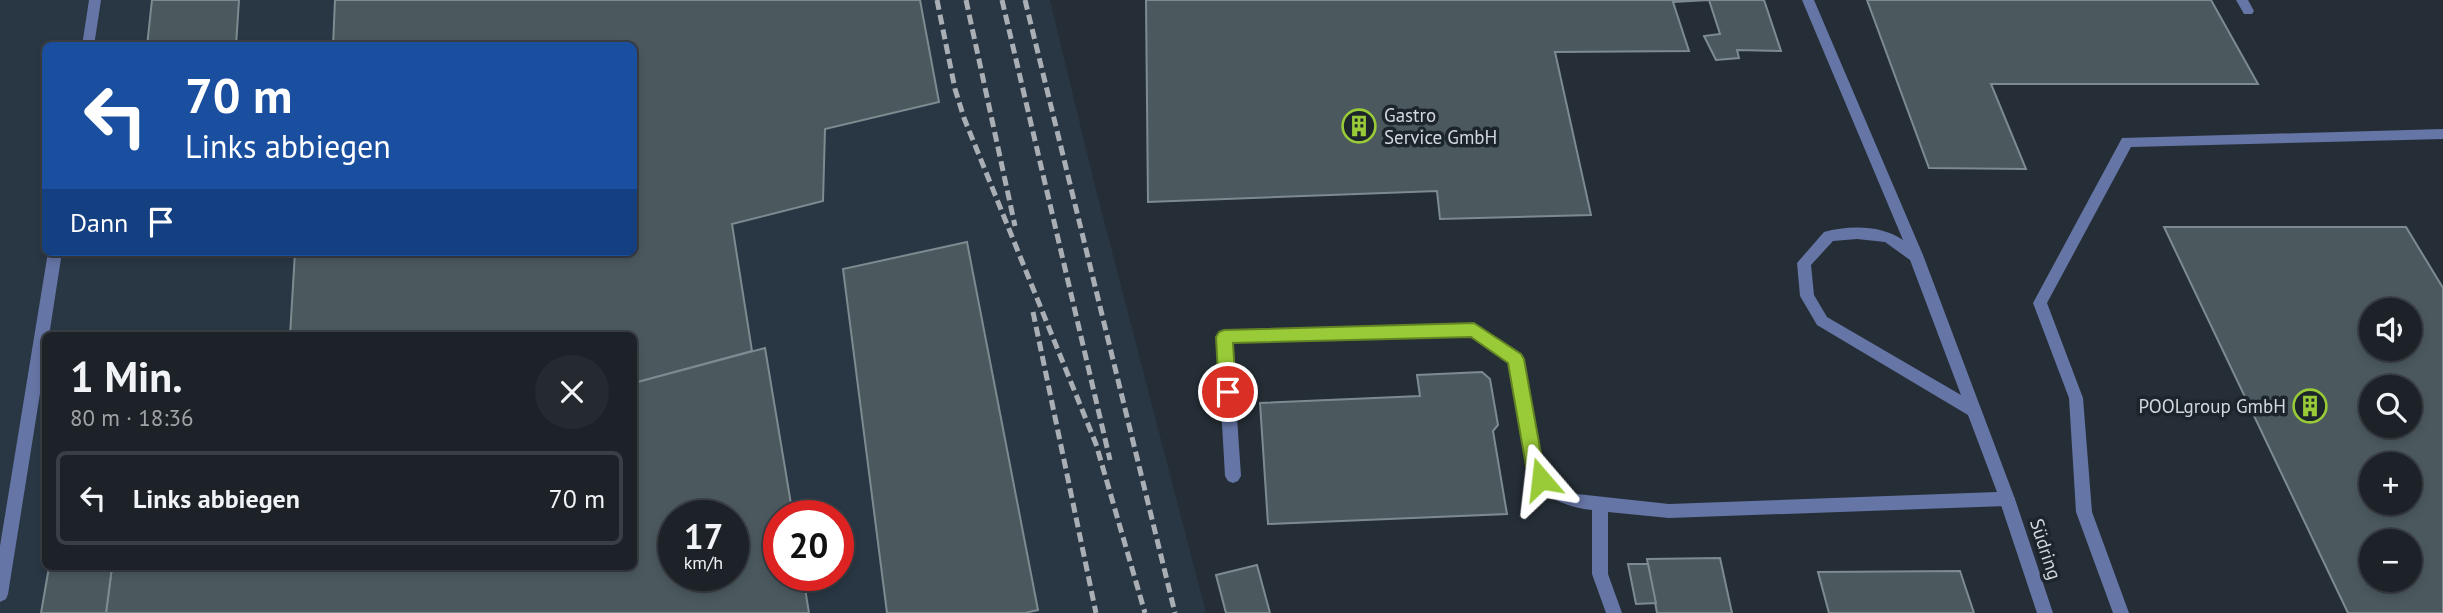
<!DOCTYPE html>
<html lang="de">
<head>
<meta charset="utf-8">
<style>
  body { margin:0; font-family:"PT Sans",sans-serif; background:#252a30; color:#f1f3f6; height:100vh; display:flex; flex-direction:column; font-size:26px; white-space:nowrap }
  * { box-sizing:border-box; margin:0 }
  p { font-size:23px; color:#a0a4a8 }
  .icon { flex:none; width:38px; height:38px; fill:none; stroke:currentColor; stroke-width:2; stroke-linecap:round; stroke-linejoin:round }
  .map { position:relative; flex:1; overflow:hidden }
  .side { position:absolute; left:42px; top:332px; width:595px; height:238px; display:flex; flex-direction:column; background:#1c2228; border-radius:10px; box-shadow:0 4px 10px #0003,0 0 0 2px #3a3f45 }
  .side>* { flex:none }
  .hud { position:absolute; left:42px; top:42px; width:595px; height:214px; border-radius:10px; box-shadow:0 4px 10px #0003,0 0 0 2px #3a3f45; background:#1a4fa0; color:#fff; overflow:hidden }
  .tools { position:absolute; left:2359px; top:298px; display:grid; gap:14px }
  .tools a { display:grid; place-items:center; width:63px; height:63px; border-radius:50%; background:#1c2228; box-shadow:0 4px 10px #0003,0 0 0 2px #3a3f45; font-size:35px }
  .speed { position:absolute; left:658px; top:500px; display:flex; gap:14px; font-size:35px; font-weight:700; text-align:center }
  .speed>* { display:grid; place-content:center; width:91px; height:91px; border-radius:50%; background:#1c2228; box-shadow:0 4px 10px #0003,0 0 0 2px #3a3f45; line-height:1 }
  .speed small { font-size:18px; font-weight:400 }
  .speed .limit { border:10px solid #d22; background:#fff; color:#111 }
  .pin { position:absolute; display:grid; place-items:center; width:60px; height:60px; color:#fff; margin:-30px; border:4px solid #fff; border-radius:50%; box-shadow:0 2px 7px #0007 }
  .me { position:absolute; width:77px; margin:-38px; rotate:343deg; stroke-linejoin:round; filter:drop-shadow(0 0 5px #0008) }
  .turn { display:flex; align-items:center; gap:24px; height:147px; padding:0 28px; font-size:32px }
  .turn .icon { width:91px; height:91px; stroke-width:2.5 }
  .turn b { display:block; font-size:49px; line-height:60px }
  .then { display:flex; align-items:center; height:66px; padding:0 28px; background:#0003; gap:14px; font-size:26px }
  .round { display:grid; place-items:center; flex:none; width:74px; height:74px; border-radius:37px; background:#252a30 }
  .overview { display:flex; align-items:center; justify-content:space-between; height:119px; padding:0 28px }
  h1 { font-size:42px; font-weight:700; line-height:52px }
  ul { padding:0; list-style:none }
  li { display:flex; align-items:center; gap:21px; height:94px; margin:0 14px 10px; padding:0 14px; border:4px solid #3a3f45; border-radius:10px }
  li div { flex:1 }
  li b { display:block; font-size:26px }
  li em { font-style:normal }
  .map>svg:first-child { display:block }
  .built { fill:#293744; fill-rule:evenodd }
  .building { fill:#4b595e; stroke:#7d8b91; stroke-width:2; fill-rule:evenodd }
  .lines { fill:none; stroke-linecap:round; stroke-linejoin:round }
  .service { fill:#6575a5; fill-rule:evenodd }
  .minor { fill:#6575a5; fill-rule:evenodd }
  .rail { stroke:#aaafb5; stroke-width:5; stroke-dasharray:10 5; stroke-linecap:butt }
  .route { fill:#98cb37; stroke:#638424; stroke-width:2 }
  .labels { text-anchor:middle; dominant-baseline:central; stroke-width:7; stroke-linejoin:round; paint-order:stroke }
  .poi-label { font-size:19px; fill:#d3d8dd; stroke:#1c242c; text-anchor:start }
  .street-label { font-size:19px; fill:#d3d8dd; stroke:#1c242c }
</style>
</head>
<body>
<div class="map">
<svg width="2443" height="613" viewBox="0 0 2443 613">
  <rect width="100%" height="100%" fill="#252e36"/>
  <path class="built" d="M 0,0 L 1050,0 L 1095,186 L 1206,613 L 0,613 ZM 46,46 L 634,46 L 634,252 L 46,252 ZM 46,336 L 634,336 L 634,567 L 46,567 ZM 674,516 L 733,516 L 733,576 L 674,576 ZM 779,516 L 838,516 L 838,576 L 779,576 Z"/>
  <g class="building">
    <polygon points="152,0 239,0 236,46 147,46"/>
    <polygon points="335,0 920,0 939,102 825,129 823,201 732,224 752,351 634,383 634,336 290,336 295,252 634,252 634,46 333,46"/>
    <polygon points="1146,0 1764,0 1781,51 1737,50 1739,58 1716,60 1704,36 1720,34 1709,0 1673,2 1689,51 1555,52 1591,215 1440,219 1437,191 1148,202"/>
    <polygon points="1867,0 2211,0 2258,84 1991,84 2026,169 1929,168"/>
    <path d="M 2164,227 L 2406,227 L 2443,288 L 2443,613 L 2348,613 ZM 2371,310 L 2410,310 L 2410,348 L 2371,348 ZM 2371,387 L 2410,387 L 2410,425 L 2371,425 ZM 2371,464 L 2410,464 L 2410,502 L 2371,502 ZM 2371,541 L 2410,541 L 2410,579 L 2371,579 Z"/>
    <polygon points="967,242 1038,610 1025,613 887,613 843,269"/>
    <path d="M 765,348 L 793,516 L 779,516 L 779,576 L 803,576 L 809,613 L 106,613 L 112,567 L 634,567 L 634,383 ZM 674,516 L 733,516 L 733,576 L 674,576 Z"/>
    <polygon points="1482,372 1490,379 1498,425 1493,431 1507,514 1268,524 1260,403 1420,396 1417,375"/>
    <polygon points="1720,558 1732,613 1657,613 1647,559"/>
    <polygon points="1628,564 1648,564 1656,603 1636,604"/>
    <polygon points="1257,565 1270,613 1226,613 1216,575"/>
    <polygon points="49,567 112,567 106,613 41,613"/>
    <polygon points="1960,571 1974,613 1829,613 1818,572"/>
  </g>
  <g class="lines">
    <g class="service">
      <path d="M 1802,0 L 1814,0 L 1923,255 L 2015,499 L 2012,504 L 2007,506 L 1669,518 L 1608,512 L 1608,574 L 1622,613 L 1606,613 L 1592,574 L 1592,510 C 1572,508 1546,500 1535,481 C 1520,458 1515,392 1509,362 L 1472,336 L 1232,343 L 1241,476 L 1238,481 L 1233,483 L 1228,481 L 1225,476 L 1217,337 L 1219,333 L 1474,324 L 1521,355 L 1542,466 C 1549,480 1563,488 1577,494 L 1669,504 L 1997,492 L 1968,415 L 1817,325 L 1800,296 L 1797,263 L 1824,232 C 1849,225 1882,225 1903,240 ZM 1857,239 L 1885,242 L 1910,260 L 1961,395 L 1827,317 L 1814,295 L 1811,265 L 1833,241 Z"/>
      <polygon points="2236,0 2248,0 2254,11 2252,14 2244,14"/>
      <polygon points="2443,129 2443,139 2131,147 2047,303 2083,398 2092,512 2129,613 2113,613 2076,512 2069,398 2033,303 2122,138"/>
    </g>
    <g class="minor">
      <polygon points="89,0 101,0 94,46 82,46"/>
      <polygon points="48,252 62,252 49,336 46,336 46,356 8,594 6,599 0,602 0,546"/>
      <polygon points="2007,492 2012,494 2015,499 2053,613 2037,613 1999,499 2002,494"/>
    </g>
    <g class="rail">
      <polyline points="937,0 955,89 964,118 1096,444 1145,613"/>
      <polyline points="966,0 1015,226"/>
      <polyline points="1002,0 1110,460"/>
      <polyline points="1025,0 1175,613"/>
      <polyline points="1033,312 1096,613"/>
    </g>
  </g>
  <polygon class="route" points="1474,323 1521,354 1524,359 1543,465 1550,479 1547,485 1541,487 1535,485 1526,466 1508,363 1471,337 1233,343 1236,392 1233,397 1228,399 1222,397 1219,392 1216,337 1219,332 1224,330"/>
  <defs>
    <symbol id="building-ring" viewBox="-11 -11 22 22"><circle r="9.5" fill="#1c242c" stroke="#98cb37" stroke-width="1.5"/><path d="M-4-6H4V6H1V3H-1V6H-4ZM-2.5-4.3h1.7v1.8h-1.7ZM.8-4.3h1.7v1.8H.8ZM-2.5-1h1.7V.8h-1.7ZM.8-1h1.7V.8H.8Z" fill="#98cb37"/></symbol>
  </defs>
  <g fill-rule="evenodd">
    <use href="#building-ring" x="1340" y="107" width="38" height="38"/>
    <use href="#building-ring" x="2291" y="387" width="38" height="38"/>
  </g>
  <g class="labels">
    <g class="poi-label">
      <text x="1384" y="115">Gastro<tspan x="1384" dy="22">Service GmbH</tspan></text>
      <text x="2286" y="406" text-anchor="end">POOLgroup GmbH</text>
    </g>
    <g class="street-label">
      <text transform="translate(2046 549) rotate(72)">Südring</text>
    </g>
  </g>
</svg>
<div class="tools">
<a><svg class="icon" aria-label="sound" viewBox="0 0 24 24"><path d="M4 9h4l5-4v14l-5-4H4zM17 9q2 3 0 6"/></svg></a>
<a><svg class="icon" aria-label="search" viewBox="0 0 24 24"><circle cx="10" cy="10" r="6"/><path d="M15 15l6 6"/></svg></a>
<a>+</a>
<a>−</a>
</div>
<div class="speed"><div>17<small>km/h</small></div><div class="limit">20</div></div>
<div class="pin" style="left:1228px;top:392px;background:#d93025"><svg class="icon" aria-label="arrive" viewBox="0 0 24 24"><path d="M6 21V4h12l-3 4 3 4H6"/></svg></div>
<svg class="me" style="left:1541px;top:479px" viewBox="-20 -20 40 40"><path d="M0-17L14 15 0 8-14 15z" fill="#98cb37" stroke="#fff" stroke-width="4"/></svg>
<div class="hud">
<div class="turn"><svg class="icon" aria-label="left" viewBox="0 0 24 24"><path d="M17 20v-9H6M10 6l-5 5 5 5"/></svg><div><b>70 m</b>Links abbiegen</div></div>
<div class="then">Dann<svg class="icon" aria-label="arrive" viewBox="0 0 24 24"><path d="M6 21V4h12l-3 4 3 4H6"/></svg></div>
</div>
<section class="side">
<div class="overview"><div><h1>1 Min.</h1><p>80 m · 18:36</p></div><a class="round"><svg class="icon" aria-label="close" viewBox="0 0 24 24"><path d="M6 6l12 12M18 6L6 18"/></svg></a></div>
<ul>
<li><svg class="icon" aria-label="left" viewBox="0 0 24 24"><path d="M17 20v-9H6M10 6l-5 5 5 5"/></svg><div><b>Links abbiegen</b></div><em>70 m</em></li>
</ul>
</section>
</div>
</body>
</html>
